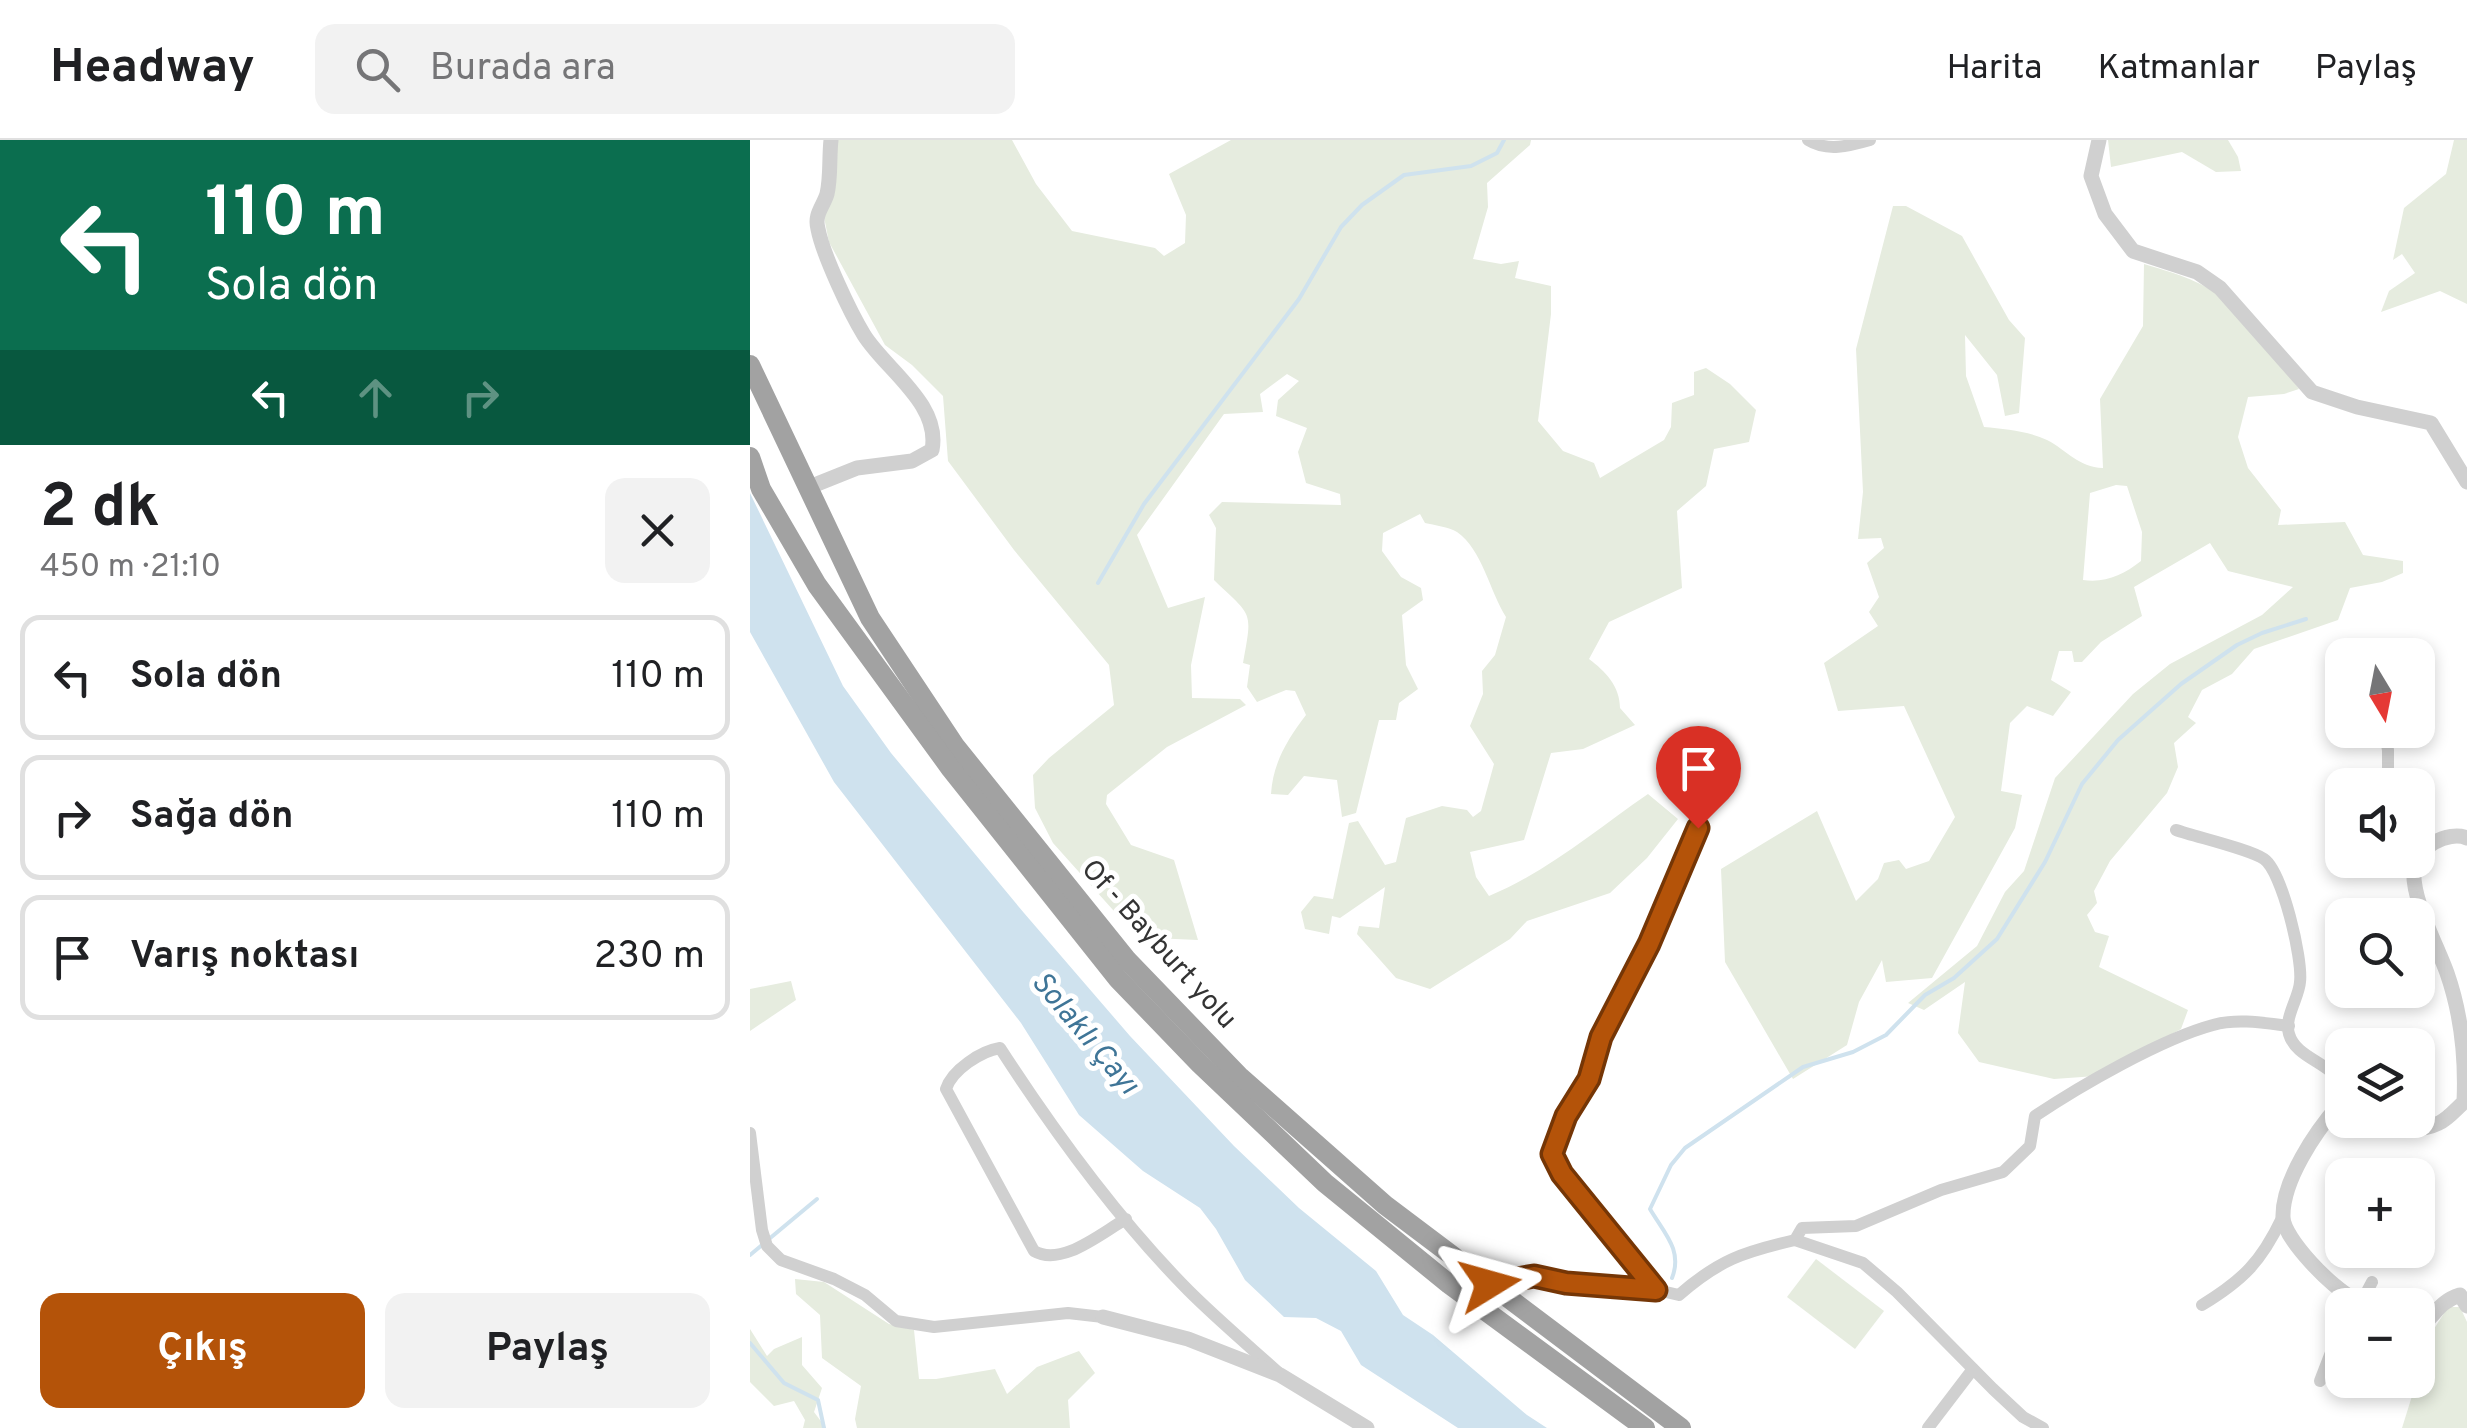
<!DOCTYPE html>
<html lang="tr">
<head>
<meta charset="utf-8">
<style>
  body { margin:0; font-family:Overpass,sans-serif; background:#f2f2f2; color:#202124; height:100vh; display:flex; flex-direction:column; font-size:38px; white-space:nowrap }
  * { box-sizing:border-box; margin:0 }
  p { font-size:32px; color:#757577 }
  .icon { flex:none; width:55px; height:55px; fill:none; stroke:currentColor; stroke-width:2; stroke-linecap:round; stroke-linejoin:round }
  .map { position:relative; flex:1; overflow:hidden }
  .drawer { display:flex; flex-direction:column; background:#fff; width:750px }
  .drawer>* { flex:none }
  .banner { background:#0b6e4f; color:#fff; overflow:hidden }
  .needle { width:65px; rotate:170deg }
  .tools { position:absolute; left:1575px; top:498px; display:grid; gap:20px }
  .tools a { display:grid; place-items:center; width:110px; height:110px; border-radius:20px; background:#fff; box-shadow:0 5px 15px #0003; font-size:50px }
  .pin { position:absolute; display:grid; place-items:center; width:85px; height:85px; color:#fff; margin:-102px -42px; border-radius:50% 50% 50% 0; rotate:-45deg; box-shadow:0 0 10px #0007 }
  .pin .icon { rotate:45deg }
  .me { position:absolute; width:110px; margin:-55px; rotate:82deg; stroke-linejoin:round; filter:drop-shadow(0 0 8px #0008) }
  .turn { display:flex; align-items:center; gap:35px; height:210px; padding:0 40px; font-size:45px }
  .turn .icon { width:130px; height:130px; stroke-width:2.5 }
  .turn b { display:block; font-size:70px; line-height:85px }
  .lanes { display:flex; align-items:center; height:95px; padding:0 40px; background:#0003; justify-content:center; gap:50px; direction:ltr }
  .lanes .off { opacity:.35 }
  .round { display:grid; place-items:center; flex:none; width:105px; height:105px; border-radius:20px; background:#f2f2f2 }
  .head { display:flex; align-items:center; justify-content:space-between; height:170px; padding:0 40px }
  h1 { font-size:60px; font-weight:700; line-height:75px }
  .cta { display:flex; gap:20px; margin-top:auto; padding:20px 40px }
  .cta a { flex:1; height:115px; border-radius:20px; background:#b45309; color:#fff; font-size:40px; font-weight:700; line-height:115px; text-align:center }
  .cta a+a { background:#f2f2f2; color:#202124 }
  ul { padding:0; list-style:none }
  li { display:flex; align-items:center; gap:30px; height:125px; margin:0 20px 15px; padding:0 20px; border:5px solid #e0e0e0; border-radius:20px }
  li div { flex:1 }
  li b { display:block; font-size:38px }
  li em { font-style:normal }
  header { display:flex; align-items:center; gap:60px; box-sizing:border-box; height:140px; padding:0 50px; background:#fff; border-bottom:2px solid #e0e0e0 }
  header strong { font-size:48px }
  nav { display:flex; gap:55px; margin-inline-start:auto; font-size:35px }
  .search { width:700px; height:90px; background:#f2f2f2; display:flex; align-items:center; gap:25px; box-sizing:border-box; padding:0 35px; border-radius:20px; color:#757577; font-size:38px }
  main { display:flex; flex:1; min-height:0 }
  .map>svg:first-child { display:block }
  .green { fill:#e6ecdf; fill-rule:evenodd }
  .water { fill:#cfe2ee }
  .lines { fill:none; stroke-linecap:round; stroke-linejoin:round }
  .stream { stroke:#cfe2ee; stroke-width:4 }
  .minor { stroke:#d0d0d0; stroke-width:12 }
  .tertiary { stroke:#d0d0d0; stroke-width:15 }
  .trunk { stroke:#a2a2a2; stroke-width:20 }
  .route-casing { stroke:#753606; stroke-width:25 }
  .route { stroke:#b45309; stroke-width:18 }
  .labels { text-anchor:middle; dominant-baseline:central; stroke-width:10; stroke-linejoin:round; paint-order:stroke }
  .street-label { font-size:28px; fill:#333; stroke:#fff }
  .water-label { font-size:30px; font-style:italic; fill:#3f7597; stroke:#fff }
</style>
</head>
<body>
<header>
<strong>Headway</strong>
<div class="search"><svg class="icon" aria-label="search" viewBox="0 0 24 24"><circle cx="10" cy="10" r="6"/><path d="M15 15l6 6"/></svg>Burada ara</div>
<nav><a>Harita</a><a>Katmanlar</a><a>Paylaş</a></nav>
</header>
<main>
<section class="drawer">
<div class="banner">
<div class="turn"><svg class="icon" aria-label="left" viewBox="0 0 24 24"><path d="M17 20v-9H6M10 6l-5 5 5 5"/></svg><div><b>110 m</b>Sola dön</div></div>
<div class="lanes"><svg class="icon" aria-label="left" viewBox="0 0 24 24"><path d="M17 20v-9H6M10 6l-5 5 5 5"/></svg><svg class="icon off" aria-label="ahead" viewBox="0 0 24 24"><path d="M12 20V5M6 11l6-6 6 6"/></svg><svg class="icon off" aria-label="right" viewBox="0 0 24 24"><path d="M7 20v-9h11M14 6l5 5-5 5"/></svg></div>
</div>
<div class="head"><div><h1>2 dk</h1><p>450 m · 21:10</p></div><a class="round"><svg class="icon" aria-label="close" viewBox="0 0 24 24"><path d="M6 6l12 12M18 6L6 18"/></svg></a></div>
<ul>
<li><svg class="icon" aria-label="left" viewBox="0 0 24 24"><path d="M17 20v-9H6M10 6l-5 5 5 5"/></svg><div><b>Sola dön</b></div><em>110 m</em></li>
<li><svg class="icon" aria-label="right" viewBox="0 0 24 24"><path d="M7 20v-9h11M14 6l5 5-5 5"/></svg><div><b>Sağa dön</b></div><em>110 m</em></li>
<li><svg class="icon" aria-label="arrive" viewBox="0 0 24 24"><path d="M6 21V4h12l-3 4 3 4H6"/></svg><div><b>Varış noktası</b></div><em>230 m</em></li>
</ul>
<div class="cta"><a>Çıkış</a><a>Paylaş</a></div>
</section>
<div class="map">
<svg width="1717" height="1288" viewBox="0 0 1717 1288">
  <rect width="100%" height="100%" fill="#fff"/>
  <g class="green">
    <path d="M 86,0 L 262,0 L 286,44 L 322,91 L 405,108 L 414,116 L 435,103 L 436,75 L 419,34 L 481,0 L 781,0 L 780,5 L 737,43 L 738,67 L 723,119 L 751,124 L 769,121 L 765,138 L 801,146 L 801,174 L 788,281 L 813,311 L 844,323 L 850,338 L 914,300 L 921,287 L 922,263 L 944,255 L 944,232 L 956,228 L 980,244 L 1006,270 L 999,302 L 964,309 L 956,346 L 927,371 L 932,448 L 859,482 L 839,519 C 855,531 870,546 870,568 L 885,585 L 833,609 L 801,613 L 774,700 L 720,712 L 726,737 L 739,756 C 797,732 847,689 898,654 L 928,679 L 897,718 L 860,753 L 777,781 L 760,799 L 680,849 L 646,838 L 607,794 L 609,786 L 629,788 L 635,747 L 590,778 L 582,776 L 579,794 L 555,789 L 551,772 L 564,756 L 583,759 L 599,683 L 608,681 L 635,725 L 646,722 L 656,678 L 692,666 L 717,670 L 723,677 L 731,671 L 744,624 L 720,586 L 733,554 L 732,531 L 745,515 L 756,477 C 740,452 732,409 707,392 C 699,387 684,385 675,383 L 670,374 L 633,393 L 632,411 L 651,437 L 671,448 L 673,460 L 652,475 L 656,525 L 668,549 L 649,563 L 646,580 L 629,580 L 606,673 L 592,677 L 587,640 L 554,636 L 538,655 L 521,654 C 523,623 537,600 556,575 L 545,551 L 536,550 L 507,562 L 497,547 L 500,525 L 493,523 C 503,469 502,477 464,440 L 466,388 L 459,375 L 472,362 L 591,365 L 590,354 L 556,343 L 548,312 L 557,288 L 526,276 L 528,260 L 549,241 L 537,234 L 510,254 L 513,272 L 474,274 L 387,395 L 418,468 L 455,457 L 441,525 L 442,558 L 490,559 L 496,565 L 417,607 L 357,655 L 356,664 L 381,705 L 424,720 L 448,800 L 403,798 L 363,770 L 303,703 L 285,668 L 283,635 L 299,618 L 364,565 L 359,525 L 264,410 L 198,321 L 193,256 L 162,225 L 135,205 L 79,102 L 74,77 Z"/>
    <polygon points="1358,0 1478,0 1488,17 1491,31 1466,32 1432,12 1361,27"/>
    <polygon points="1704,0 1717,0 1717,164 1690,151 1631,172 1639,151 1665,133 1652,114 1643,120 1654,68 1696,34"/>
    <path d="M 1143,66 L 1156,66 L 1212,96 L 1259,180 L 1275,198 L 1269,273 L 1255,276 L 1247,235 L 1215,195 L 1216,236 L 1234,287 C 1255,289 1278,291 1297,300 C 1318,311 1328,327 1353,328 L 1350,259 L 1393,186 L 1394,124 C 1420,132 1451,140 1472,158 C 1502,184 1526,218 1549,249 L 1534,254 L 1498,257 L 1488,297 L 1498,328 L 1531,370 L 1528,385 L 1595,382 L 1613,415 L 1653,421 L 1653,433 L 1632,442 L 1600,448 L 1588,480 L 1504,509 L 1482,534 L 1452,550 L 1438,577 L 1446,583 L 1424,603 L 1428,627 L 1417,653 L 1360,721 L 1344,751 L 1347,763 L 1337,775 L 1345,792 L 1359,796 L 1349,827 L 1438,870 L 1431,889 L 1346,936 L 1304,939 L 1229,922 L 1208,893 L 1215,842 L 1174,870 L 1158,863 L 1227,806 L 1255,752 L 1274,731 L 1305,638 L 1383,554 L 1420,524 L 1512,475 L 1543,447 L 1478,431 L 1460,403 L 1384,447 L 1392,476 L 1351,502 L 1332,522 L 1324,522 L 1322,511 L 1309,511 L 1301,540 L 1321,552 L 1303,576 L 1277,566 L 1260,583 L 1251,651 L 1272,655 L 1265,688 L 1182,838 L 1136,842 L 1132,820 L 1109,862 L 1097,905 L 1043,939 L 975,822 L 971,729 L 1067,671 L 1106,761 L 1128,739 L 1134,723 L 1149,720 L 1156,729 L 1179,721 L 1205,677 L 1154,566 L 1088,571 L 1074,523 L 1128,486 L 1119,472 L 1129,457 L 1117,423 L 1134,408 L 1131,398 L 1108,399 L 1113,352 L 1106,209 ZM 1366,345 L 1377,346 L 1392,392 L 1391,421 C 1373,435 1356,443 1333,440 L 1340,353 Z"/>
    <polygon points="41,841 46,860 0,891 0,849"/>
    <polygon points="1066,1119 1134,1171 1105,1209 1037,1157"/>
    <polygon points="45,1139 74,1142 139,1184 164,1190 169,1239 186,1239 245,1229 257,1254 287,1227 329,1211 345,1233 318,1260 320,1288 107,1288 105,1279 111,1246 72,1218 70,1175 46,1154"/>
    <polygon points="1698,1167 1710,1167 1717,1182 1717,1288 1652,1288 1682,1192"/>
    <polygon points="0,1189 17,1216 24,1209 52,1197 52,1225 72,1248 64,1272 76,1288 53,1288 55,1280 44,1261 24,1266 0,1242"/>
  </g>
  <polygon class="water" points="0,353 93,546 141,613 274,773 380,896 484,1006 549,1068 626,1131 653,1175 683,1195 777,1275 797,1288 708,1288 611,1225 591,1191 566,1178 534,1177 495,1140 466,1089 450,1068 393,1031 329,975 271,883 84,642 0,492"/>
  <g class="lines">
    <g class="stream">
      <polyline points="348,443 394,364 549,159 591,87 612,65 654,35 721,26 747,13 754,0"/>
      <polyline points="19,1099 67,1059"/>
      <polyline points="0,1115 12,1105"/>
      <path d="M 922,1138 C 933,1110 914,1093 900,1069 L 921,1025 L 935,1008 L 1053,927 L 1103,912 L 1136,895 L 1175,855 L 1204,838 L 1247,799 L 1295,722 L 1332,644 L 1368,600 L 1431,544 L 1487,505 L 1512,493 L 1556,479"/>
      <polyline points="0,1203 34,1243 68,1260 74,1288"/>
    </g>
    <g class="minor">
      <path d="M 1058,0 C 1077,12 1099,6 1120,0"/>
      <polyline points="1668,561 1669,560"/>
      <polyline points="1634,590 1638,610 1638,645"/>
      <path d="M 1426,690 C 1446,697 1499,709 1514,719 C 1532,731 1553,819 1550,842 C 1549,858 1534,877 1539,894 C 1546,919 1582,922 1592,946"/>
      <polyline points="1651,720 1665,736"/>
      <polyline points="0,993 12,1090 17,1106 31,1120 84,1139 115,1155 146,1181 184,1187 318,1173 353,1177"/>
      <path d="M 376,1079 C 351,1093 312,1127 284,1111 L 196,949 C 202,930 231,911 250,908 C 305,993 366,1077 438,1150 C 467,1179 499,1206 529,1233"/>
      <polyline points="1045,1100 1113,1123 1147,1152 1243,1249 1273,1277 1293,1288"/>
      <path d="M 741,1144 L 784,1136 L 816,1143 L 894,1147 L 929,1155 C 969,1120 993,1112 1045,1100 L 1052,1088 L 1106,1086 L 1191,1050 L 1253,1032 L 1280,1006 L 1285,976 C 1330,946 1411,899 1463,885 C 1486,878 1515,883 1539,886"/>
      <polyline points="906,1150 812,1034 802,1015 816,976 839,939 851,897 899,804 948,688"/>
      <polyline points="1612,1161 1622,1142"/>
      <path d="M 1452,1165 C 1493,1140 1511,1122 1532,1078"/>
      <polyline points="1570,1241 1592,1184"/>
      <polyline points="1178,1288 1223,1229"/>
    </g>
    <g class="tertiary">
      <polyline points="1349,0 1341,36 1355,74 1383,111 1447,132 1470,148 1562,252 1607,267 1681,283 1717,342"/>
      <path d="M 57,348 L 107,328 L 162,321 L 182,310 C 191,264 136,230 114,195 C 100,172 73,115 68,89 C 64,74 73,67 77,54 C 81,37 79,17 81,0"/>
      <path d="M 1592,965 L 1588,966 C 1566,991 1532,1041 1533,1077 C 1533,1098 1583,1149 1603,1158 C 1609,1162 1618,1163 1625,1165"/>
      <path d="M 1626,980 C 1639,993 1673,991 1689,983 C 1698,979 1706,969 1714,962 C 1716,917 1712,876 1697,833 C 1687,805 1661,758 1664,729 C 1666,708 1698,690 1717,698"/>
      <polyline points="353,1177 438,1199 530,1235 617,1288"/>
      <path d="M 1668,1185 C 1685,1180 1685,1163 1710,1155 L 1717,1166"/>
    </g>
    <g class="trunk">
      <polyline points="0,225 120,478 205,606 377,820 489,936 635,1065 931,1288"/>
      <polyline points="0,317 11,349 67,445 201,629 368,839 450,924 575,1043 699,1144 895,1288"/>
    </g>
  </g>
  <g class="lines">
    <defs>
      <polyline id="route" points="740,1144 784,1136 816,1143 906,1150 812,1034 802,1014 816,976 839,939 851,897 899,804 948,688"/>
    </defs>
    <use href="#route" class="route-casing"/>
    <use href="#route" class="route"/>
  </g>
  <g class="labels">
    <g class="street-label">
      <text transform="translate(408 805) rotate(48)">Of - Bayburt yolu</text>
    </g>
    <g class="water-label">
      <text transform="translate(334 894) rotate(50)">Solaklı Çayı</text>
    </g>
  </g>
</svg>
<div class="tools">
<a><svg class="needle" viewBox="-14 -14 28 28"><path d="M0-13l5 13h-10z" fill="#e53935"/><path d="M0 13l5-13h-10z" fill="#757577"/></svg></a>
<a><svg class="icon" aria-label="sound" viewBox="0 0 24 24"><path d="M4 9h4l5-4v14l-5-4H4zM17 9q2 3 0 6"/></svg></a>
<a><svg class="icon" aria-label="search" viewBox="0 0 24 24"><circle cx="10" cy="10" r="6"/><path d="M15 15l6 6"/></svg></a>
<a><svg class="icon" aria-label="layers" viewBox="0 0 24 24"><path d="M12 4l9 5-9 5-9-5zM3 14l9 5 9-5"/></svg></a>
<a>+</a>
<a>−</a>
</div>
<div class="pin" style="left:948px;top:688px;background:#d93025"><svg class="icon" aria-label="arrive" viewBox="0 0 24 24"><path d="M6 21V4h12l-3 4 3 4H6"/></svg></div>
<svg class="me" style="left:740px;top:1144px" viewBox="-20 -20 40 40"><path d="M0-17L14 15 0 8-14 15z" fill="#b45309" stroke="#fff" stroke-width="4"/></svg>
</div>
</main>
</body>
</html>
